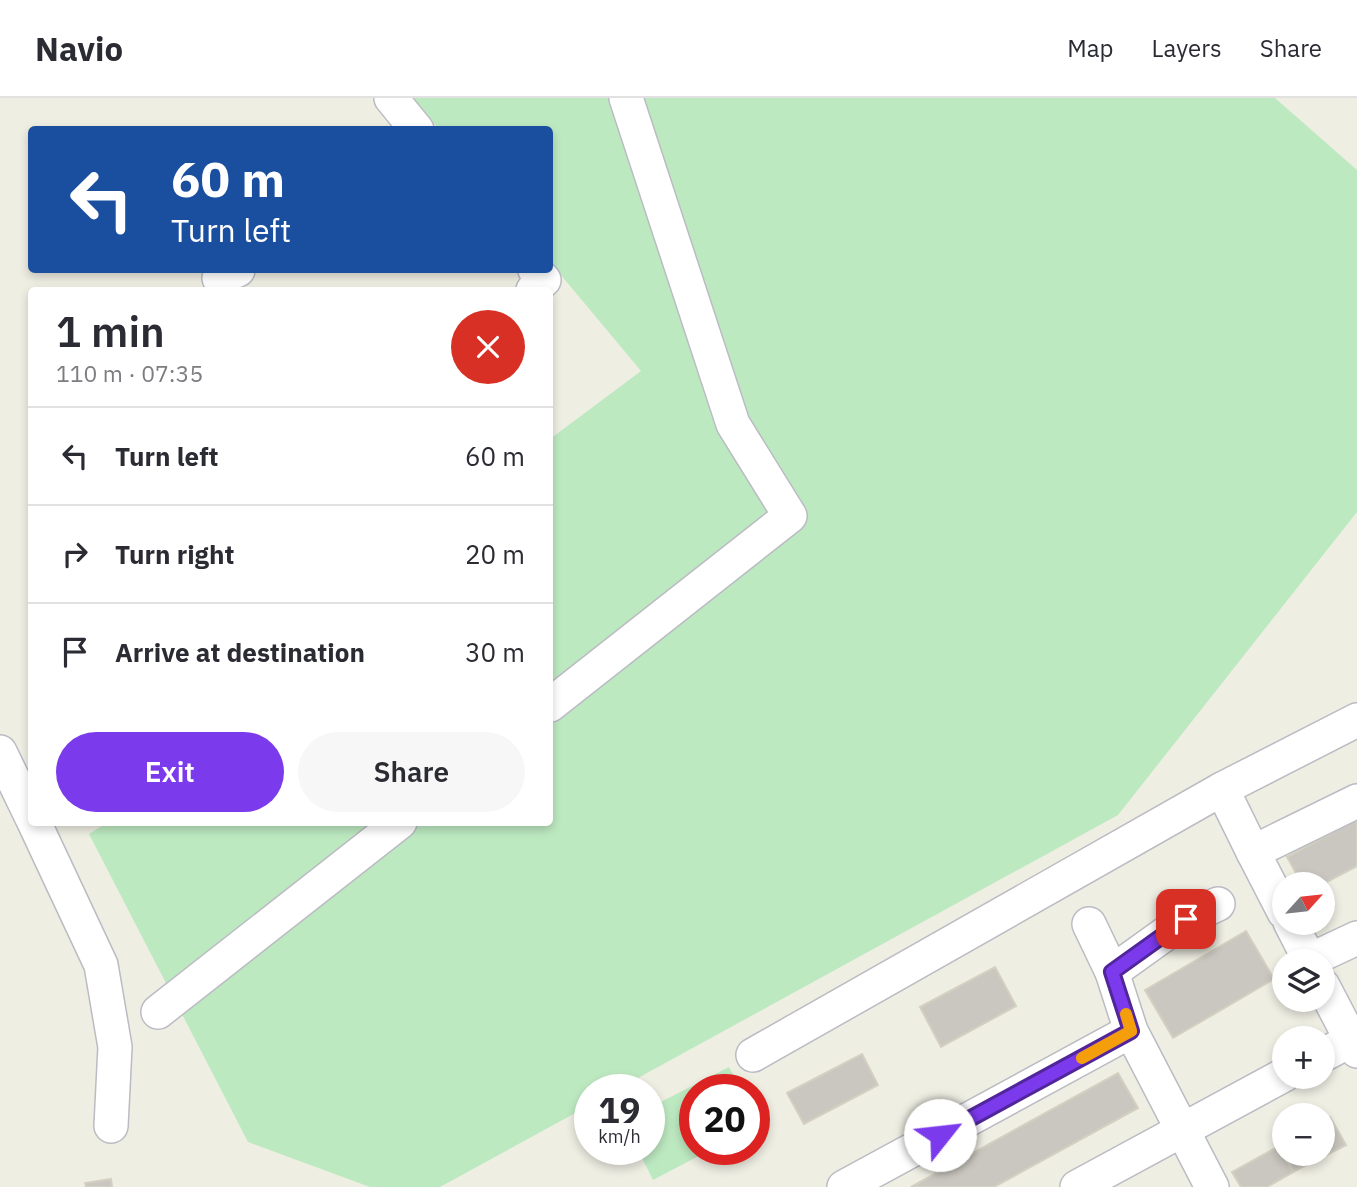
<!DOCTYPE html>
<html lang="en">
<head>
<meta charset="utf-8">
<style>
  body { margin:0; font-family:"IBM Plex Sans",sans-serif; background:#f7f7f7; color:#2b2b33; height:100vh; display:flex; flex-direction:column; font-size:26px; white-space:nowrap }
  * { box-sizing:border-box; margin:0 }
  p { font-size:23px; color:#7c7c81 }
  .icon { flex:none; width:38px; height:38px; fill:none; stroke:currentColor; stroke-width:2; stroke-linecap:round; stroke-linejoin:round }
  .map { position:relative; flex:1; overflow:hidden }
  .details { position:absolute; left:28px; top:189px; width:525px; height:539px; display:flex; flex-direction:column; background:#fff; border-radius:7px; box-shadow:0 4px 10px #0003 }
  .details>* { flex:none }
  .guide { position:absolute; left:28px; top:28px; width:525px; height:147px; border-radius:7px; box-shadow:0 4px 10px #0003; background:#1a4fa0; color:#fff; overflow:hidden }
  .needle { width:46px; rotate:63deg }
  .fabs { position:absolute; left:1272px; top:774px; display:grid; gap:14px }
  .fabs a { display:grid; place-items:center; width:63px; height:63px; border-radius:50%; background:#fff; box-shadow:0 4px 10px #0003; font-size:35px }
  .speed { position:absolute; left:574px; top:976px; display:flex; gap:14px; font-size:35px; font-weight:700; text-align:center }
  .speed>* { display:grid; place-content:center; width:91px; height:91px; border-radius:50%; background:#fff; box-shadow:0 4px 10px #0003; line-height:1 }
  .speed small { font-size:18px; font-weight:400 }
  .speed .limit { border:10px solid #d22; background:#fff; color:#111 }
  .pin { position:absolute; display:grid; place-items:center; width:60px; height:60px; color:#fff; margin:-30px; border-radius:14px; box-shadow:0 4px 10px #0006 }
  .me { position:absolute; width:77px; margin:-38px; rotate:61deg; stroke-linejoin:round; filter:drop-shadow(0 0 5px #0008) }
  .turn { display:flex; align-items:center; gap:24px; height:147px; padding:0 28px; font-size:32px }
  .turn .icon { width:91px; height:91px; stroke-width:2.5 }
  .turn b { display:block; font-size:49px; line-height:60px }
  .round { display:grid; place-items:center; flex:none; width:74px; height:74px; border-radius:37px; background:#f7f7f7 }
  .overview { display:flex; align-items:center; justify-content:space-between; height:119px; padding:0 28px }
  h1 { font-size:42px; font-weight:600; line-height:52px }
  .action { display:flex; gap:14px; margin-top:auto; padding:14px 28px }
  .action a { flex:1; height:80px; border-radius:42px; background:#7c3aed; color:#fff; font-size:28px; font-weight:600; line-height:80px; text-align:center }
  .action a+a { background:#f7f7f7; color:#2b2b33 }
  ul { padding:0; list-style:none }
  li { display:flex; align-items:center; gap:21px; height:98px; padding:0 28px; border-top:2px solid #e1e1e2 }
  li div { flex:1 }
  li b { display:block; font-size:26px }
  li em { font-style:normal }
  header { display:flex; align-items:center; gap:42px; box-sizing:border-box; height:98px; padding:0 35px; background:#fff; border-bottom:2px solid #e1e1e2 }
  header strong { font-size:33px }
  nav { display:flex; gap:38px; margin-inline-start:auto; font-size:24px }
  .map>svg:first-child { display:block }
  .green { fill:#bde9c1 }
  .building { fill:#cac7c0; stroke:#d4d0c1; stroke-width:2 }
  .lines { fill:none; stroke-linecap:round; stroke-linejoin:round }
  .minor-casing { stroke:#bbbcc3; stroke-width:36 }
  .minor { stroke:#fff; stroke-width:33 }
  .route-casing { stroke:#51269a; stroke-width:18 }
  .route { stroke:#7c3aed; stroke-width:12 }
  .slow { stroke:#f59e0b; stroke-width:12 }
</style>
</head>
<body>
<header>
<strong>Navio</strong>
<nav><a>Map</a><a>Layers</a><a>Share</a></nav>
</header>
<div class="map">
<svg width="1357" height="1089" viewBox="0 0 1357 1089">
  <rect width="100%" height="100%" fill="#efeee3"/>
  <g class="green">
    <polygon points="412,0 1275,0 1357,72 1357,414 1118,717 616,992 590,992 590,1007 440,1089 370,1089 248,1044 89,736 108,724 550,724 550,341 641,273 550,164 550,32 439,31"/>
    <polygon points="729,969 741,992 695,992 695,1052 710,1052 653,1082 638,1052 649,1052 649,1010"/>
  </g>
  <g class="building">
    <polygon points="1357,721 1357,768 1323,786 1302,786 1287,759"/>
    <polygon points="1246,833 1274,881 1173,940 1145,892"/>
    <polygon points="995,869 1016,908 941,949 920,909"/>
    <polygon points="862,956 878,987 804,1026 787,995"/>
    <polygon points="1118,975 1138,1010 994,1089 911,1089"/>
    <polygon points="1330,1019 1346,1047 1293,1074 1279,1048 1284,1044 1284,1055 1323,1055 1323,1023"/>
    <polygon points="1279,1048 1293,1074 1267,1089 1241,1089 1232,1074"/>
    <polygon points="111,1081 112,1089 86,1089 85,1085"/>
  </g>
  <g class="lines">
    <defs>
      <g id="minor">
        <polyline points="391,0 417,32"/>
        <polyline points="219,180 238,172"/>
        <polyline points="533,192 544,182 535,172"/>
        <polyline points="550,607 790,418 733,326 626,0"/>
        <polyline points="0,654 32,720"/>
        <polyline points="34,724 101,867 115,949 111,1028"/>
        <polyline points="1253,754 1222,691 1357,622"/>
        <polyline points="1284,814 1253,754 1357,703"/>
        <polyline points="1290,824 1310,863"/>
        <polyline points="1089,826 1112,874"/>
        <polyline points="1310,862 1357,840"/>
        <polyline points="1323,888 1357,953"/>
        <polyline points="158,914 400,724"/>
        <polyline points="1131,933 1112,874 1186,821 1218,806"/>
        <polyline points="753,957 1222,691"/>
        <polyline points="1323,957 1357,939"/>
        <polyline points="844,1089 1131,933 1212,1089"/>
        <polyline points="1077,1089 1284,977"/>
      </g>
    </defs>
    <use href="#minor" class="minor-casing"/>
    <use href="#minor" class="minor"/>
  </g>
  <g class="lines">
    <defs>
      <polyline id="route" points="940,1037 1131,933 1112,874 1186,821"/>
    </defs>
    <use href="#route" class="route-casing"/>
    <use href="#route" class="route"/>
    <polyline class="slow" points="1082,960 1131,933 1126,916"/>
  </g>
</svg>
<div class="fabs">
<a><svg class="needle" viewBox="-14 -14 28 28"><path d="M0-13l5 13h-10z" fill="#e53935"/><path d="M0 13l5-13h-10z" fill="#7c7c81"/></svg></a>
<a><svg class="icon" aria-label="layers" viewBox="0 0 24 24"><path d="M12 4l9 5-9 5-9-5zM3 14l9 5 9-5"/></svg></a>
<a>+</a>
<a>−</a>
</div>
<div class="speed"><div>19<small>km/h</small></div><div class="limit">20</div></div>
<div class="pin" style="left:1186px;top:821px;background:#d93025"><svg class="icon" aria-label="arrive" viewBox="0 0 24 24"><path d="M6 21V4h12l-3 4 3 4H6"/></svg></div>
<svg class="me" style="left:940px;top:1037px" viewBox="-20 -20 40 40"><circle r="19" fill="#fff"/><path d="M0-13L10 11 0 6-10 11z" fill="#7c3aed"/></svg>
<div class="guide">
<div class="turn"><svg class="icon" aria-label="left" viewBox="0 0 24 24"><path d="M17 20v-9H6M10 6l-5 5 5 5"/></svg><div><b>60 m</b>Turn left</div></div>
</div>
<section class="details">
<div class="overview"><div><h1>1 min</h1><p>110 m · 07:35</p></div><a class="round" style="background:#d93025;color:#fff"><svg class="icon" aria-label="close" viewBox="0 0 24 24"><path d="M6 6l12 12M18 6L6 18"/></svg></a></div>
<ul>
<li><svg class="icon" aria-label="left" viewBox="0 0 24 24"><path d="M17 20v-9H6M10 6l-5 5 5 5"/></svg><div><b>Turn left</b></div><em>60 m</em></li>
<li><svg class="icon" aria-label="right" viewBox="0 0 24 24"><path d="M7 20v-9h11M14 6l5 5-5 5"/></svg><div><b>Turn right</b></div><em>20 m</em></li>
<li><svg class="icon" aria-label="arrive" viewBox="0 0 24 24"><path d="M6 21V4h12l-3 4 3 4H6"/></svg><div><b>Arrive at destination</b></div><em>30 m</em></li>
</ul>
<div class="action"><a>Exit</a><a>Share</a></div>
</section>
</div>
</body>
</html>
